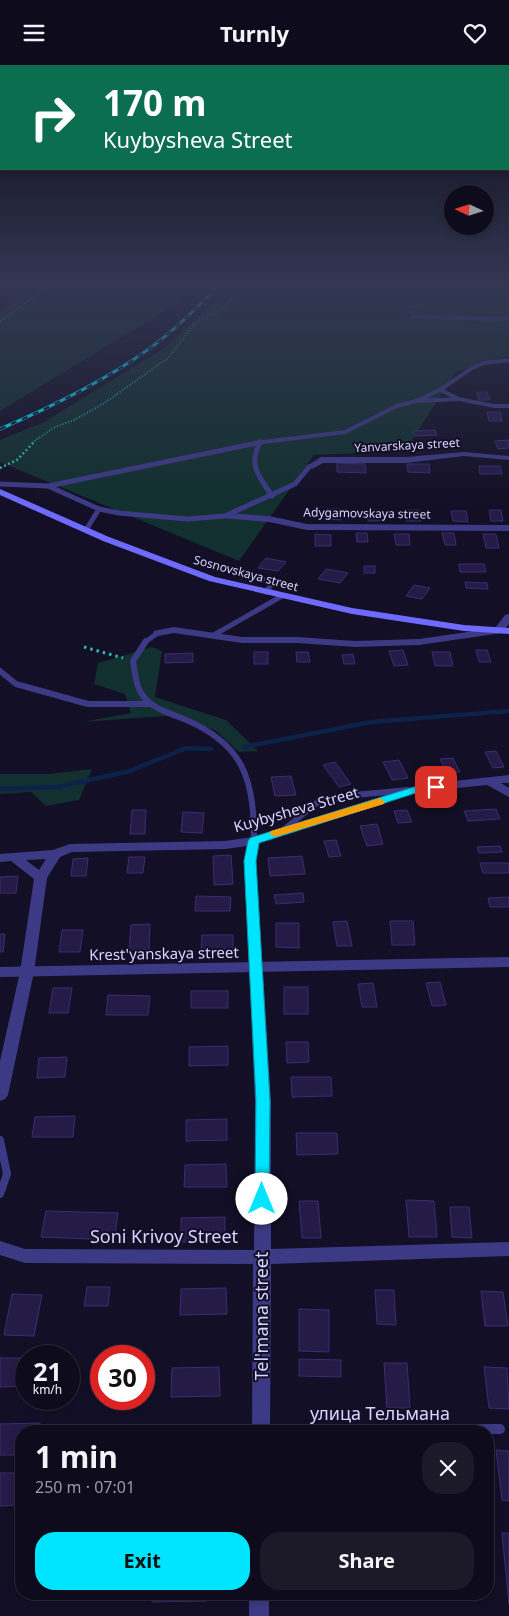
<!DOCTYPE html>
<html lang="en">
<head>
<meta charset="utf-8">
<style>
  body { margin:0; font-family:"Noto Sans",sans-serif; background:#1c1929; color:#f1f3f6; height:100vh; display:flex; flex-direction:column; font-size:19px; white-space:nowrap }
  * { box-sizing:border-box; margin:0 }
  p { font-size:16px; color:#9b9ba3 }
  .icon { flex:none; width:28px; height:28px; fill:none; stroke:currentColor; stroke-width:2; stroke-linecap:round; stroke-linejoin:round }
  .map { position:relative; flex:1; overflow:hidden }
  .drawer { position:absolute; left:15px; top:1360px; width:479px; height:175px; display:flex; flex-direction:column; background:#0e0b1c; border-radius:20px; box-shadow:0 2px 8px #0003,0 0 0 1px #2e2b3b }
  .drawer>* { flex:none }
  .hud { position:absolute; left:0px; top:0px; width:510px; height:105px; box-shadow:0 2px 8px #0003,0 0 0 1px #2e2b3b; background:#0b6e4f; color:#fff; overflow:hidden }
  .needle { width:32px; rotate:274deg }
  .fabs { position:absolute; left:444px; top:120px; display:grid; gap:10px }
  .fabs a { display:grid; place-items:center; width:50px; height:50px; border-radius:50%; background:#0e0b1c; box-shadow:0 2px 8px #0003,0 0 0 1px #2e2b3b; font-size:25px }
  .speed { position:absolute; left:15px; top:1280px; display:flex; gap:10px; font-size:25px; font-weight:700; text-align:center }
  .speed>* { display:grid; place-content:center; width:65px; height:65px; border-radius:50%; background:#0e0b1c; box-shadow:0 2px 8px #0003,0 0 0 1px #2e2b3b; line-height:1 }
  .speed small { font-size:12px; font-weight:400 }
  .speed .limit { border:8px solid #d22; background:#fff; color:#111 }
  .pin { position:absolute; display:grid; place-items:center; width:42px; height:42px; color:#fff; margin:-21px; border-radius:10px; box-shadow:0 2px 8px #0006 }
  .me { position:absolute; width:55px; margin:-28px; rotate:0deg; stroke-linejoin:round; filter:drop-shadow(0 0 4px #0008) }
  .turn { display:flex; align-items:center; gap:18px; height:105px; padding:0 20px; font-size:22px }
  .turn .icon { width:65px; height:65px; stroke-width:2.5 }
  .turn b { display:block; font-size:35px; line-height:42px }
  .round { display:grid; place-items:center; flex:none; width:52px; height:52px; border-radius:20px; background:#1c1929 }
  .overview { display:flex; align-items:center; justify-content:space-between; height:85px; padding:0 20px }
  h1 { font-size:30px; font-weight:700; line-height:38px }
  .cta { display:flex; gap:10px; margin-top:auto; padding:10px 20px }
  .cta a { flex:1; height:58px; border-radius:20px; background:#00e5ff; color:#111; font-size:20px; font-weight:700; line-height:58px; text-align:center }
  .cta a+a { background:#1c1929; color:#f1f3f6 }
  header { display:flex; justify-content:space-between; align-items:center; height:65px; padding:0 20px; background:#0e0b1c; font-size:22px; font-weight:700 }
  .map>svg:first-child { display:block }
  .green { fill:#12302f }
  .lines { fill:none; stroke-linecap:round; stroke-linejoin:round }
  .stream { stroke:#0c2248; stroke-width:4.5 }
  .building { fill:#241b47; stroke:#3b2d73 }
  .path-far2 { stroke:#2fb8b0; stroke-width:2; stroke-dasharray:1 2; stroke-linecap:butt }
  .path-far1 { stroke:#2fb8b0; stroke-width:2.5; stroke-dasharray:2 2.5; stroke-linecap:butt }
  .path { stroke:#2fb8b0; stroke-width:3; stroke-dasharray:2.5 4; stroke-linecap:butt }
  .service-far4 { stroke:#3d3a85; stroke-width:4 }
  .service-far3 { stroke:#3d3a85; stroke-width:5 }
  .service-far2 { stroke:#3d3a85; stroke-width:6 }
  .service-far1 { stroke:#3d3a85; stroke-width:8 }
  .service { stroke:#3d3a85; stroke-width:10 }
  .minor { fill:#3d3a85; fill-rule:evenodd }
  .tertiary { fill:#3d3a85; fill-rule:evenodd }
  .secondary { fill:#6f6bff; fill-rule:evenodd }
  .rail-casing { stroke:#00e5ff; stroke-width:3 }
  .rail { stroke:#130f26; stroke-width:2; stroke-dasharray:6; stroke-linecap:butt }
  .route { fill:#00e5ff; stroke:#0095a6 }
  .slow { fill:#f59e0b }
  .labels { text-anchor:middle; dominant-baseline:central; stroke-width:4; stroke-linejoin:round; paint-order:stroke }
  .far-street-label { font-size:12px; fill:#d9d4ff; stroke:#130f26 }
  .street-label { font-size:15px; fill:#d9d4ff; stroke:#130f26 }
  .near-street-label { font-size:18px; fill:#d9d4ff; stroke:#130f26 }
</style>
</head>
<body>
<header><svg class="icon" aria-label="menu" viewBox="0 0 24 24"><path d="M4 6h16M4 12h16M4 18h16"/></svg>Turnly<svg class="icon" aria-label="heart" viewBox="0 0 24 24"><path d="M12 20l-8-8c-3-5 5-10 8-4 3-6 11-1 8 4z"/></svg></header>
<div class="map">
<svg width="509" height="1551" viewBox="0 0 509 1551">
  <rect width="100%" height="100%" fill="#130f26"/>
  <g class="green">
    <polygon points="38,220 190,220 181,236 0,346 0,247"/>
    <polygon points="232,220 509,220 509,291 481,297 455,308 405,386 314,390 239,496 0,397 0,375 44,357 163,284"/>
    <polygon points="152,582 162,586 155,632 226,655 258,686 239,687 216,666 179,650 82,657 131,648 125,629 94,619 98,598"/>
    <polygon points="92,704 79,735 46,741 31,727 0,729 0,709 48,709"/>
  </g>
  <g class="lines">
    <g class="stream">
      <polyline points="244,682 371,657 509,646"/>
      <polyline points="0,724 58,722 130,706 186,683 211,684"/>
    </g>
  </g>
  <g class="building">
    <polygon points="406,242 423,243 423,248 406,247"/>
    <polygon points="477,327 487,327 490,335 479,335"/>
    <polygon points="487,347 500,347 502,356 489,356"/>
    <polygon points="435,365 437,370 415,371 413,366"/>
    <polygon points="509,375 509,383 498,384 495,376"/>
    <polygon points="337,398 365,399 366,408 337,407"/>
    <polygon points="407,399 429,399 430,408 408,407"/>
    <polygon points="479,401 500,401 502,409 480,409"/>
    <polygon points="325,444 340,444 341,455 325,454"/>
    <polygon points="367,445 382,445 383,456 368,456"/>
    <polygon points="404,445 419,445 421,456 406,456"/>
    <polygon points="489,445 501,445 503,456 491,456"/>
    <polygon points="451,446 466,446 468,457 453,456"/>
    <polygon points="356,468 367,468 368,477 357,477"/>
    <polygon points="442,468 454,468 456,480 445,480"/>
    <polygon points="315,469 331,470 331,481 315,481"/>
    <polygon points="394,469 409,469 410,480 396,480"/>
    <polygon points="483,469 496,469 499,483 486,483"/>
    <polygon points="266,493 286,497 278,506 258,503"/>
    <polygon points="459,499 484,499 486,507 460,507"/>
    <rect x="364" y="501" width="11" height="7"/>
    <polygon points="326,504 348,508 340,518 318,514"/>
    <polygon points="465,517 487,518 488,524 466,523"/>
    <polygon points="414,520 430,523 422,534 406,531"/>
    <polygon points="403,585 408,600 394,601 389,586"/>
    <polygon points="476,585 487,585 491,597 479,597"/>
    <rect x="254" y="587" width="14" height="12"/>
    <polygon points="296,587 308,587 310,597 297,597"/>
    <polygon points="432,587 450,587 453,601 435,601"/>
    <polygon points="193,588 193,597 165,598 165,589"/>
    <polygon points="353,589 355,599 344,599 342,590"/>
    <polygon points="496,686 504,702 493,703 485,687"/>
    <polygon points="453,693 460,707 447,708 440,694"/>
    <polygon points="399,695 408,713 392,715 383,697"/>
    <polygon points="335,697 351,719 339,722 323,700"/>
    <polygon points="291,711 296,730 275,731 271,712"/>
    <polygon points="496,744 500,754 468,756 464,746"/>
    <polygon points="132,745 146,745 145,769 130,769"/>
    <polygon points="407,745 412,757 398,758 394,746"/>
    <polygon points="183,747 204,748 202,768 181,767"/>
    <polygon points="377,759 383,779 367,781 360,761"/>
    <polygon points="336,775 341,791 329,792 324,776"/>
    <polygon points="500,781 502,787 479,788 477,782"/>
    <polygon points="231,790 233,819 214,820 213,791"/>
    <polygon points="302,791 305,809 270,811 268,793"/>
    <polygon points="129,792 145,792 143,808 127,808"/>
    <polygon points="88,793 86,811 71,811 73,794"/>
    <polygon points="480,798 509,798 509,808 483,808"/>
    <polygon points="18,811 16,828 0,828 0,812"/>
    <polygon points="303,828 304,837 276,839 274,830"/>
    <polygon points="196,831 231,832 230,846 195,846"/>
    <polygon points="509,832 509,842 490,842 488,833"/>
    <polygon points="347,856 352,881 337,881 333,857"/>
    <polygon points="390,856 413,856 415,880 392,880"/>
    <polygon points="276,858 299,858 299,883 276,882"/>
    <polygon points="150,859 149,885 129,885 131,860"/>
    <polygon points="62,865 83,865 80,887 59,887"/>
    <polygon points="0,869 5,869 3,887 0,887"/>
    <polygon points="202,870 233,870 233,884 201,884"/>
    <polygon points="440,917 446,940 432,941 426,918"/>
    <polygon points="373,918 377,942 362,942 358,919"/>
    <rect x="284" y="922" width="24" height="27"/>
    <polygon points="53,923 72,923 68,948 49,948"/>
    <rect x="191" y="926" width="37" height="17"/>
    <polygon points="108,930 150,931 148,950 106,950"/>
    <polygon points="286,977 308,977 309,997 287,998"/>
    <polygon points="228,981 228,1000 189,1001 189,982"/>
    <polygon points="67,992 65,1012 37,1013 39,993"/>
    <polygon points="291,1012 331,1012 332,1031 292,1032"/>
    <polygon points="75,1051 73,1072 32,1072 35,1052"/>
    <polygon points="227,1054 227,1075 186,1076 186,1055"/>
    <polygon points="296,1068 337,1068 338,1089 297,1090"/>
    <polygon points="226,1099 227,1122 184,1122 185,1100"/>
    <polygon points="406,1135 434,1136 437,1172 409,1172"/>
    <polygon points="299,1136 318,1136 321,1173 302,1173"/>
    <polygon points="450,1142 469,1142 472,1173 452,1172"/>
    <polygon points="46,1146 118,1148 114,1175 41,1172"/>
    <polygon points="225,1152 225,1176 181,1177 181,1153"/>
    <polygon points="87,1222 110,1222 108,1241 84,1241"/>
    <polygon points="226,1223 227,1249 180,1250 181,1224"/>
    <polygon points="375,1225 394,1225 396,1260 377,1259"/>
    <polygon points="481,1226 503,1227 508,1261 485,1261"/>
    <polygon points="12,1229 42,1230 34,1271 4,1270"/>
    <polygon points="299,1244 329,1245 329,1287 299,1286"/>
    <polygon points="0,1293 26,1293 26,1321 0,1322"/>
    <polygon points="299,1294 341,1295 341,1312 299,1311"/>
    <polygon points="384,1298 407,1298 410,1343 387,1343"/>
    <polygon points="219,1302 220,1331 171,1332 172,1303"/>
    <polygon points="484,1302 507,1303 509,1344 489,1343"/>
    <polygon points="40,1358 39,1366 21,1366 21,1390 0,1390 0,1359"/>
    <polygon points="496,1385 509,1386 509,1436 502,1435"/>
    <polygon points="0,1408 21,1408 21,1440 0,1441"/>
    <polygon points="502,1468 509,1468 509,1539"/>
    <polygon points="152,1529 207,1529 207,1536 152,1537"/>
  </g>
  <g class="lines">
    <g class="path-far2">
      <polyline points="0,256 51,220"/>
      <polyline points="32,378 53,363 74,355 103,339 168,293 196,257 223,245 243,220"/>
    </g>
    <polyline class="path-far1" points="0,403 17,395 34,377"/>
    <polyline class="path" points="84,582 123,593"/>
    <g class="service-far4">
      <polyline points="411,252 509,254"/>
      <polyline points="440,325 459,334"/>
      <polyline points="255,378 345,367 397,341 416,336 440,325 472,303 484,298 509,295"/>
    </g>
    <g class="service-far3">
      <path d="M 260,377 C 248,401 259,411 272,431"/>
      <polyline points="0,419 48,421 99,444 86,465"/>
      <polyline points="48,421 262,377"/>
      <polyline points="99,444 119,448 187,454 225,451 295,419 309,402"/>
      <polyline points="243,509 273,517 266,527"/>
      <polyline points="212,571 282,531"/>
      <polyline points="145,577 158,568"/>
    </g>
    <g class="service-far2">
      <path d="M 146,576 L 133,596 C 135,606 135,617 140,626 C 149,643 167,647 184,654 C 244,679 254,714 254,776"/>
      <polyline points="0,606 16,619 88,639 150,639"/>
      <polyline points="282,766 318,737 344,731 408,725"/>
    </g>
    <polyline class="service-far1" points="0,1075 7,1109 0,1129"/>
    <polyline class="service" points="261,1366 500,1364"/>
    <g class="minor">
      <polygon points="459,332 494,339 509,339 509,343 494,343 459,336 416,338 412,336 416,334"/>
      <polygon points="464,387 509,391 509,395 464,391 406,398 323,398 312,404 305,402 321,392 406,392"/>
      <polygon points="225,448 269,451 307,459 509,460 509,466 307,465 269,457 222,453 222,449"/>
      <polygon points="509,549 509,559 502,568 419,580 355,582 298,578 242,578 174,568 158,571 153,568 154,566 174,562 242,572 298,572 355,576 419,574 495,563 505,550"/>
      <path d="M 509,710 L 509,718 L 501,718 L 509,723 L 509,732 L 487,720 L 419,727 L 260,778 L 256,796 L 271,1036 L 271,1184 L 509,1177 L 509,1191 L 271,1199 L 270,1366 L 252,1366 L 253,1199 L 25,1198 L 0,1190 L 0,1176 L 25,1184 L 254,1185 L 255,1036 L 244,796 L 247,781 L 225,784 L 72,787 L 60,792 L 47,813 L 34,907 L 8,1030 L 5,1034 L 0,1036 L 0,996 L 20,907 L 34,814 L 11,796 L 0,797 L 0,789 L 53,785 L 70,779 L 225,776 L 253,772 L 418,720 ZM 46,794 L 39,805 L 26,795 Z"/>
      <rect x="249" y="1529" width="20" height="22"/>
    </g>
    <polygon class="tertiary" points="509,892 509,902 0,912 0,902"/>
    <polygon class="secondary" points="0,424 109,472 215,512 352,543 464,560 509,563 509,569 464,566 352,549 209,516 103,476 0,430"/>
    <defs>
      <path id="rail" d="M 0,364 C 51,342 101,318 146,286 C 171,269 193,246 215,225 L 217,220"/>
    </defs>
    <use href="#rail" class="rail-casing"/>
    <use href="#rail" class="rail"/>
  </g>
  <linearGradient id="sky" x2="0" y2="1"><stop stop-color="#0a0815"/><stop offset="0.5" stop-color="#333752"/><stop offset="1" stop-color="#333752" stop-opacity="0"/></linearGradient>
  <rect width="509" height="437" fill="url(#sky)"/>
  <polygon class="route" points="436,719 441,722 440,724 419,727 259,778 256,796 270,1036 269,1134 267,1138 262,1140 257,1138 255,1134 256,1036 244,796 248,776 250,773 414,722"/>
  <polygon class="slow" points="380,733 385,737 384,739 275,772 269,768 271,766"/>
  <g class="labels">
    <g class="far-street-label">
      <text transform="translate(407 380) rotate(-3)">Yanvarskaya street</text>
      <text transform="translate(367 448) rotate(1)">Adygamovskaya street</text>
      <text transform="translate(246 508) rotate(15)">Sosnovskaya street</text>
    </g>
    <g class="street-label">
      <text transform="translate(296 744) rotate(-16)">Kuybysheva Street</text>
      <text transform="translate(164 888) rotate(-1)">Krest'yanskaya street</text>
    </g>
    <g class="near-street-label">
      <text x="164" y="1171">Soni Krivoy Street</text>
      <text transform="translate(261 1251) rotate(-90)">Tel'mana street</text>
      <text x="380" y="1348">улица Тельмана</text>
    </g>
  </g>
</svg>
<div class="fabs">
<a><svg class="needle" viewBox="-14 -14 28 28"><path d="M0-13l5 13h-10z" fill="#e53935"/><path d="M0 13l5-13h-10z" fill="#9b9ba3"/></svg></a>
</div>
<div class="speed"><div>21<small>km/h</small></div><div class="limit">30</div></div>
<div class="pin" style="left:436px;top:722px;background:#d93025"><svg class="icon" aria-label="arrive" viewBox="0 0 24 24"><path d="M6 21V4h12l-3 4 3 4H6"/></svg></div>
<svg class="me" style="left:262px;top:1134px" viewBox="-20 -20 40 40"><circle r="19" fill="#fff"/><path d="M0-13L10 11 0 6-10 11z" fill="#00e5ff"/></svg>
<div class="hud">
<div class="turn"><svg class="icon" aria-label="right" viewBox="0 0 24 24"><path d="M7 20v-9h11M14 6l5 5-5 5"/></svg><div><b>170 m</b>Kuybysheva Street</div></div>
</div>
<section class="drawer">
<div class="overview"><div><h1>1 min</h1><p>250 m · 07:01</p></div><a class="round"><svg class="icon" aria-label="close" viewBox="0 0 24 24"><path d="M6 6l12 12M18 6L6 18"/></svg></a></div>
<div class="cta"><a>Exit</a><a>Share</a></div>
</section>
</div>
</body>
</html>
